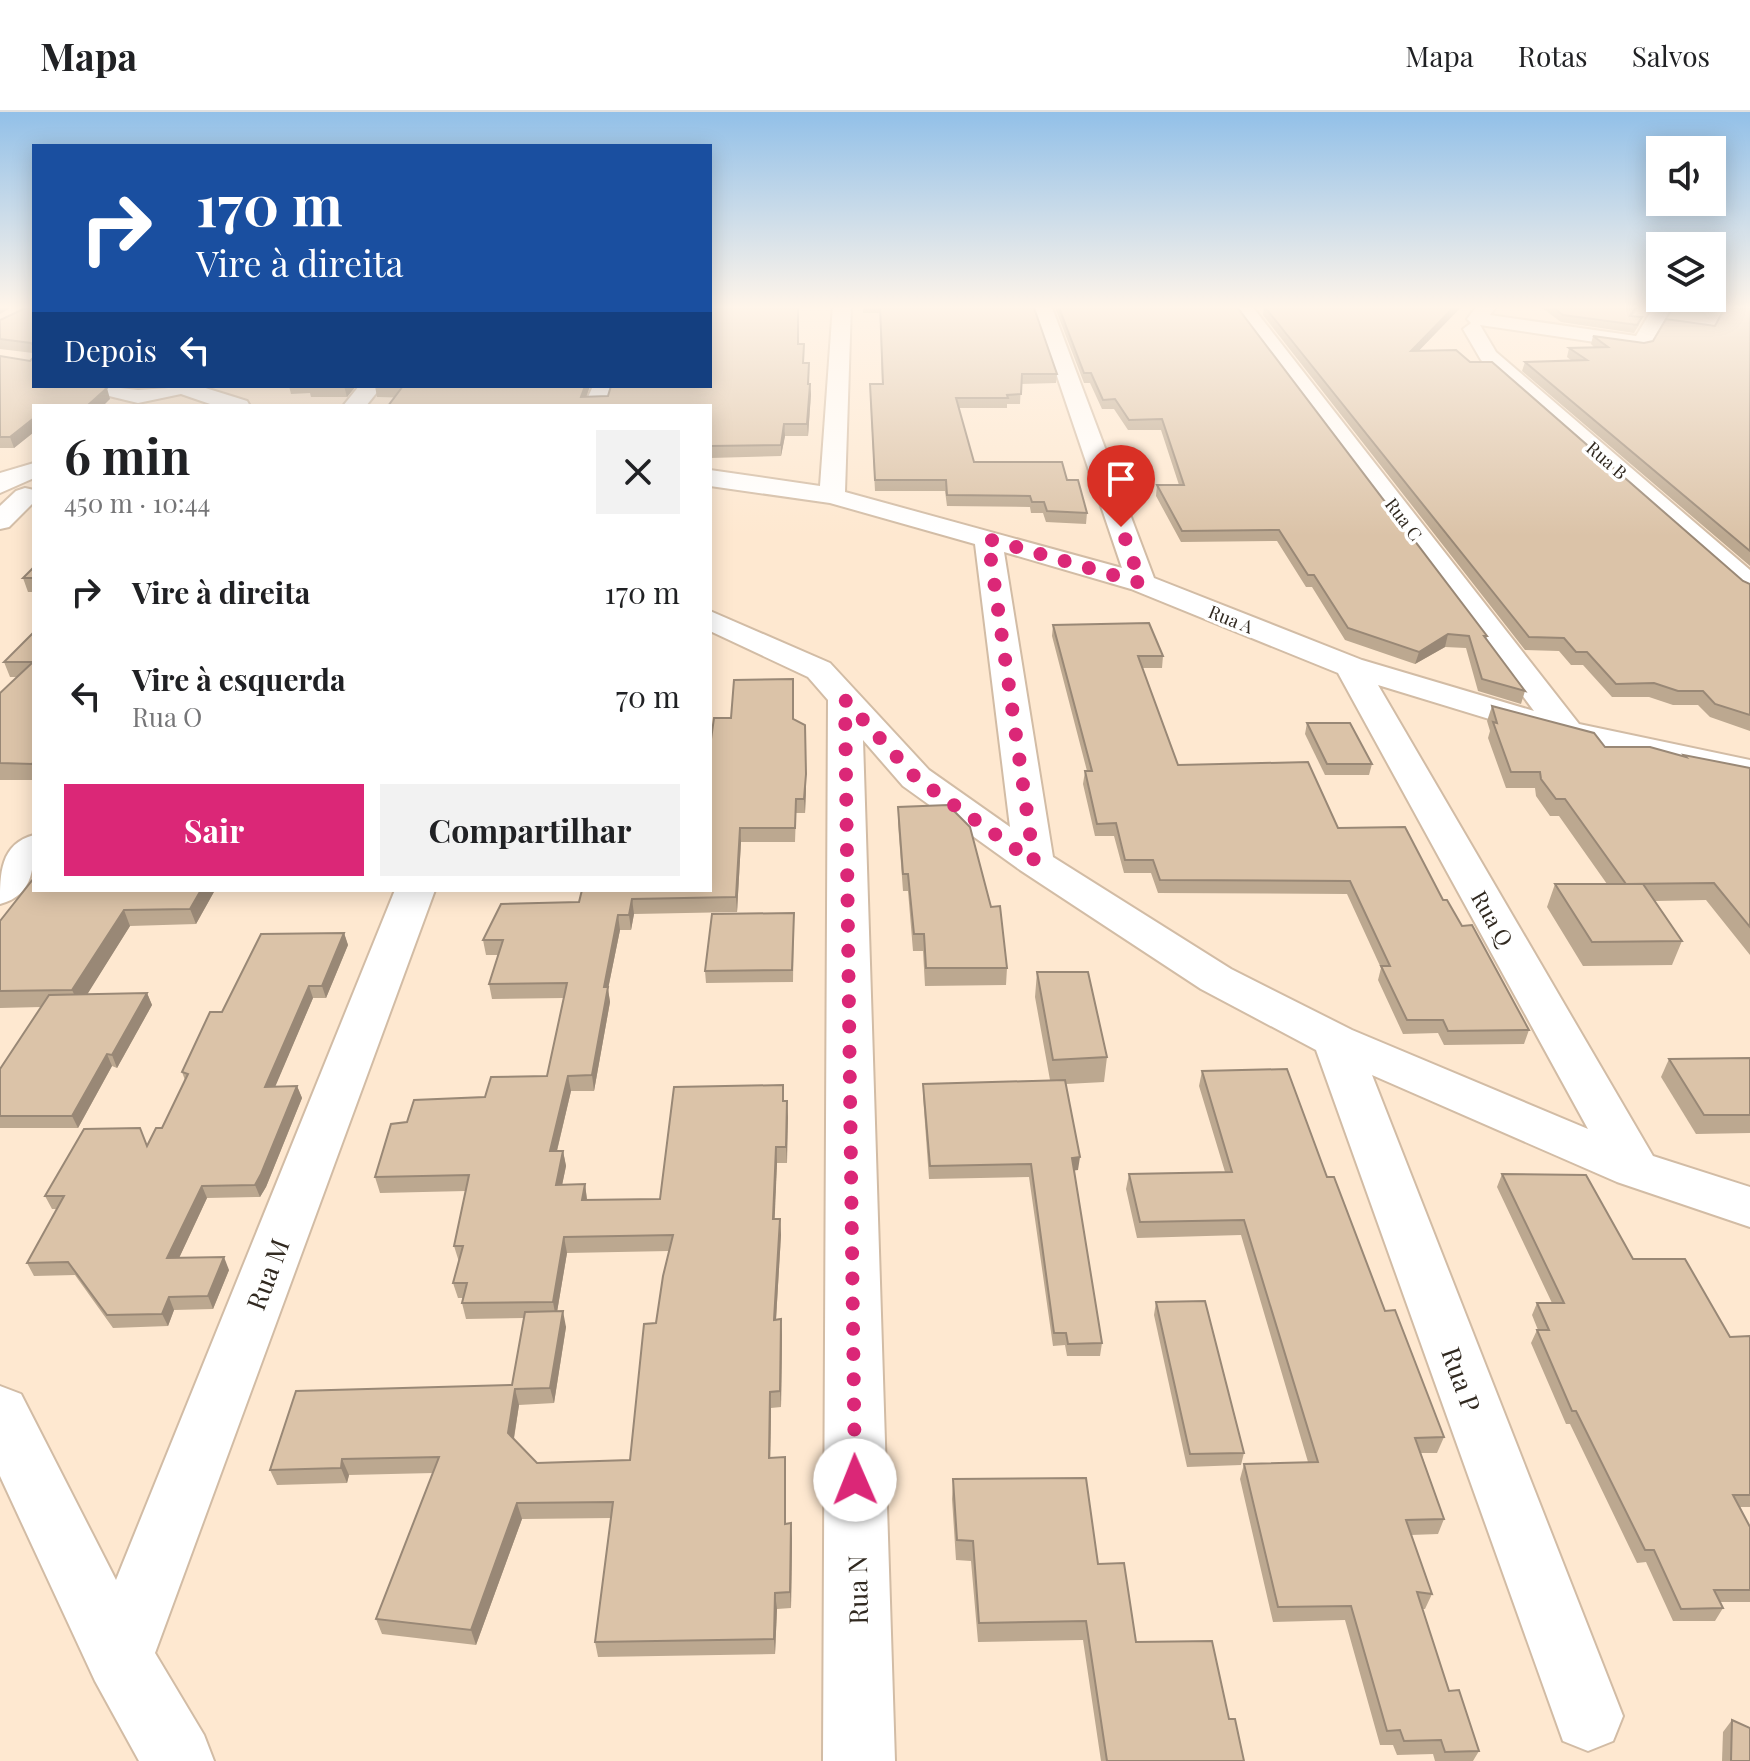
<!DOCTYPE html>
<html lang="pt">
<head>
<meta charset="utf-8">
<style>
  body { margin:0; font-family:"Playfair Display",serif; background:#f2f2f2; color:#202124; height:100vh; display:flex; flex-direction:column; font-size:30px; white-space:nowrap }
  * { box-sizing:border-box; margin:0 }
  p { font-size:26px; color:#757577 }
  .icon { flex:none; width:44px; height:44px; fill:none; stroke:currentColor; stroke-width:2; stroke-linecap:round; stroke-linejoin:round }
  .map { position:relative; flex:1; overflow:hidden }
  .sheet { position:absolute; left:32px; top:292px; width:680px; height:488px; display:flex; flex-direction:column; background:#fff; border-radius:0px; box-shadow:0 4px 20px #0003 }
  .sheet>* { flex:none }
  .hud { position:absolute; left:32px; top:32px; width:680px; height:244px; border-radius:0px; box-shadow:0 4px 20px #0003; background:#1a4fa0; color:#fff; overflow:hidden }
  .fabs { position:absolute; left:1646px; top:24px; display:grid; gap:16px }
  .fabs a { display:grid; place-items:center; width:80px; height:80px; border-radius:0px; background:#fff; box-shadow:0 4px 20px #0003; font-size:40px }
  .pin { position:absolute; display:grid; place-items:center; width:68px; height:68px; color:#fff; margin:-82px -34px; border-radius:50% 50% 50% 0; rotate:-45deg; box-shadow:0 0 8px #0007 }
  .pin .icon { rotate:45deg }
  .me { position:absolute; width:88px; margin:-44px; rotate:359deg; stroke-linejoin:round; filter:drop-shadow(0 0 6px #0008) }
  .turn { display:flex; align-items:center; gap:28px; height:168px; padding:0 32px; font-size:36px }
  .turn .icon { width:104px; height:104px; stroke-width:2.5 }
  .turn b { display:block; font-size:56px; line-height:68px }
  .then { display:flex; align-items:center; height:76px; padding:0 32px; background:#0003; gap:16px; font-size:30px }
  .round { display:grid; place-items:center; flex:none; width:84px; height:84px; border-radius:0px; background:#f2f2f2 }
  .overview { display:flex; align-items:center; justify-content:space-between; height:136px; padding:0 32px }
  h1 { font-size:48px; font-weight:700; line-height:60px }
  .button { display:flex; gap:16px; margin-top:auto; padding:16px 32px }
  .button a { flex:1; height:92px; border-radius:0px; background:#db2777; color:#fff; font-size:32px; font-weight:700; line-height:92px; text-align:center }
  .button a+a { background:#f2f2f2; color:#202124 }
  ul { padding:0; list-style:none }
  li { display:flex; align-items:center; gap:24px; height:104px; padding:0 32px }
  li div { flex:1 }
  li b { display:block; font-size:30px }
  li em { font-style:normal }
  header { display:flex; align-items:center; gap:48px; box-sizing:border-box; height:112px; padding:0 40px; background:#fff; border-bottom:2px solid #e0e0e0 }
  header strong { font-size:38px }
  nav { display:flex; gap:44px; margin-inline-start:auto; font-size:28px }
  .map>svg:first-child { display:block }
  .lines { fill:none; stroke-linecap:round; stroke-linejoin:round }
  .street-casing { stroke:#d2bca5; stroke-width:4 }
  .street { fill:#fff; fill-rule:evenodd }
  .wall { fill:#bca890; fill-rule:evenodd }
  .shaded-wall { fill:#998876 }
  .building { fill:#dbc3a8; stroke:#998876; stroke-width:2 }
  .route { stroke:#db2777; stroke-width:14; stroke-dasharray:0 25.2 }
  .labels { text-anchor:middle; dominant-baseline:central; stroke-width:7; stroke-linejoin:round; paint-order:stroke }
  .far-street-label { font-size:18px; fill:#312920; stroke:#fff }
  .street-label { font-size:22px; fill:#312920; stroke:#fff }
  .near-street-label { font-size:26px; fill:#312920; stroke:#fff }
</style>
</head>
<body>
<header>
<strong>Mapa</strong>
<nav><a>Mapa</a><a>Rotas</a><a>Salvos</a></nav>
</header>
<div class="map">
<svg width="1750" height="1649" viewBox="0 0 1750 1649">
  <rect width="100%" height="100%" fill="#fee8d0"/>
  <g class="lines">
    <defs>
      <g id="street">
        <path d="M 833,193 L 851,193 L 845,380 L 1122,456 L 1033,193 L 1051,193 L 1154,466 L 1362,548 L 1534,599 L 1232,193 L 1251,193 L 1579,612 L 1750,648 L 1750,670 L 1555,627 L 1378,573 L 1653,1044 L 1750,1075 L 1750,1115 L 1617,1070 L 1372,963 L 1623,1604 L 1613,1629 L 1588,1639 L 1563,1629 L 1316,938 L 1201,877 L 1020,758 L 903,674 L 863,628 L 895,1649 L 823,1649 L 828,588 L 808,565 L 710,519 L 710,499 L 830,551 L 929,658 L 1010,715 L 975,432 L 830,391 L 710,374 L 710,358 L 820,374 ZM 1004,440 L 1131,477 L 1338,561 L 1588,1017 L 1352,918 L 1231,857 L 1053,745 Z"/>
        <polygon points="1478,193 1497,193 1490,203 1636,224 1655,193 1673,193 1649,235 1642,237 1480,213 1496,240 1750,458 1750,482 1740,479 1481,248 1463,217 1471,211 1467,207"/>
        <polygon points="103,274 138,278 199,274 247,289 250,294 216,294 181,282 138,291 105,283"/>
        <polygon points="359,274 382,274 366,294 343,294"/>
        <polygon points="593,274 615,274 606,294 584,294"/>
        <polygon points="34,351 34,366 0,381 0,361"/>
        <polygon points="25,376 34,378 34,390 9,415 0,417 0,394 16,379"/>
        <path d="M 34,723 C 34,753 35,783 0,792 C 0,762 0,732 34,723 Z"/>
        <polygon points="395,778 435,778 155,1541 204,1623 214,1649 139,1649 95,1569 0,1364 0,1274 21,1282 116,1468"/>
      </g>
    </defs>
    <use href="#street" class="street-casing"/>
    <use href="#street" class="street"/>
  </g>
  <g class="wall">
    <polygon points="863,193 1033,193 1057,262 1056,271 1021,272 1020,292 1007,292 1007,296 959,296 974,350 1067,368 1087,401 1086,412 1046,410 1043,401 1031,401 1030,395 947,394 945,379 875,379 870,282 882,272 880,201 863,201"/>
    <polygon points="1054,193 1220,193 1487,524 1486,528 1525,579 1521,592 1478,579 1466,536 1445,535 1415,552 1345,528 1312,475 1306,475 1277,429 1181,430 1156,384 1157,373 1179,373 1161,318 1128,318 1114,297 1102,297 1090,271 1084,271"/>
    <polygon points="1315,193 1463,193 1418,239 1470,250 1743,469 1750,472 1750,619 1710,605 1698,593 1673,593 1649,585 1612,585 1583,553 1571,553 1559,539 1525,538 1263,203 1264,194"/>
    <polygon points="1538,193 1640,193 1632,204 1642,205 1639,213 1634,221 1561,210"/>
    <polygon points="1750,193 1750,454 1522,259 1525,250 1572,249 1567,245 1569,236 1594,235 1591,232 1593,224 1644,231 1715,214"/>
    <polygon points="0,208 110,287 34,294 34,320 14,336 0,336 0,244 30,249 33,246 33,241 0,237"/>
    <polygon points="798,232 804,251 809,251 809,272 811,282 808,324 785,324 781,344 710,346 710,294 377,285 375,274 590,274 586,285 608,284"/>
    <polygon points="289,274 356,274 347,285 311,285 310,281 291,282"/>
    <polygon points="34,455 34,480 28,480 23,466"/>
    <polygon points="1053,513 1163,544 1162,556 1142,556 1178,653 1338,716 1443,788 1462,814 1529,918 1524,932 1444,933 1438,921 1403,922 1378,868 1381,856 1347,782 1158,781 1151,761 1124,761 1114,724 1095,724 1083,672 1085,659 1087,659 1052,524"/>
    <polygon points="34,520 34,668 0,668 0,581 17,565 10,565 4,550"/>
    <path d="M 794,580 L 794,607 L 806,676 L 805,701 L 796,701 L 795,730 L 741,730 L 737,800 L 634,802 L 631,818 L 620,818 L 608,877 L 610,890 L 594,979 L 571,979 L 557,1039 L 563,1039 L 566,1054 L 562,1073 L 585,1072 L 587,1088 L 660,1087 L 784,989 L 787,989 L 787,1051 L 777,1051 L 774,1107 L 780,1107 L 781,1123 L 776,1208 L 781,1207 L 782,1223 L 781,1295 L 771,1296 L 770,1346 L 785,1345 L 786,1412 L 792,1426 L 791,1496 L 777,1497 L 775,1542 L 598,1545 L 595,1530 L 611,1406 L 522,1407 L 476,1533 L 382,1522 L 376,1507 L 433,1361 L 349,1363 L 347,1371 L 277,1373 L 270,1358 L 512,1273 L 524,1206 L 466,1207 L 462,1191 L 463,1186 L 458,1186 L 453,1171 L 459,1150 L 454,1134 L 466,1079 L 380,1081 L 375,1065 L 407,1010 L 547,964 L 564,886 L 492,887 L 489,872 L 498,843 L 486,843 L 483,828 L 579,790 L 710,778 L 731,606 ZM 669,1139 L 630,1348 L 537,1351 L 514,1327 L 519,1293 L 554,1291 L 566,1215 L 557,1200 L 567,1141 Z"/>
    <polygon points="1492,594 1605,635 1684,644 1684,643 1750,656 1750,843 1706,788 1655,789 1682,829 1672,853 1583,854 1547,795 1555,772 1607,772 1559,704 1550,704 1536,684 1535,676 1506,676 1488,626 1490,619 1487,609"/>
    <polygon points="1307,611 1372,652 1369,663 1325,663 1305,622"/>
    <polygon points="898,695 1007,856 1006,873 925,874 923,839 913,839 908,779 903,779 898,711"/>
    <polygon points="34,778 215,778 196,812 130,814 87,882 147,881 152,893 117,956 112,954 78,1016 0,1016 0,957 41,895 0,896 0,809"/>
    <polygon points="794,801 793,870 706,871 705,859"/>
    <polygon points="344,821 348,833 326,886 313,886 275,974 297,974 302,986 266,1075 260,1085 207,1086 179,1146 229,1158 213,1197 174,1198 168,1214 113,1216 75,1163 34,1164 27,1151 57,1097 52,1097 45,1084 147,1034 162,1016 185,968 182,960 222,900"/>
    <polygon points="1037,860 1107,945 1104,970 1066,972 1078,1058 1074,1058 1102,1231 1100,1244 1067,1244 1065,1233 1053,1234 1029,1065 929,1067 923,984 923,972 1050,968 1035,885"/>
    <polygon points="1750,946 1750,1021 1696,1022 1661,965 1669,947"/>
    <polygon points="1202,959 1327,1065 1385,1199 1444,1325 1437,1341 1421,1341 1444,1407 1438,1422 1411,1423 1432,1482 1425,1497 1422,1497 1449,1579 1479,1639 1473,1649 1435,1649 1433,1642 1397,1643 1393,1633 1380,1633 1345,1508 1273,1510 1240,1367 1244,1352 1308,1350 1241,1123 1137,1126 1126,1077 1129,1062 1225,1060 1199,974"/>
    <polygon points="1502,1062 1633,1147 1730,1225 1750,1224 1750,1395 1740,1395 1750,1415 1750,1490 1720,1490 1723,1496 1715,1509 1673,1509 1646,1450 1637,1451 1570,1312 1566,1312 1531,1231 1537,1218 1538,1218 1532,1203 1537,1191 1552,1191 1497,1075"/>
    <polygon points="1156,1190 1244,1341 1241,1353 1187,1355 1154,1203"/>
    <polygon points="953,1367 1098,1452 1136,1530 1229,1607 1244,1649 1101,1649 1083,1528 978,1530 971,1449 956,1448 952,1387"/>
    <polygon points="1732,1608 1750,1649 1722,1649 1723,1620"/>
  </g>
  <g class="shaded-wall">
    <polygon points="0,193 15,193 0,202"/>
    <polygon points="1456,193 1463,193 1409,249 1411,239"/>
    <polygon points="810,272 811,282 808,324 807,312"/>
    <polygon points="344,274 356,274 347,285"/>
    <polygon points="585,274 590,274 583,294 581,285"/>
    <polygon points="107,276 110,287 103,294 87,294"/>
    <polygon points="34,306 34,320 14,336 10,325"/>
    <polygon points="784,312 785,324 781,344 781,333"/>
    <polygon points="1448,522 1445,535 1415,552 1419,540"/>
    <polygon points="805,613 806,676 805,701 804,687"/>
    <polygon points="740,716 741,730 737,800 736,785"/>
    <polygon points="201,778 215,778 196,812 190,797"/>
    <polygon points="632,787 634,802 631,818 629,803"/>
    <polygon points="124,798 130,814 80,894 72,878"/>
    <polygon points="618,803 620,818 608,877 610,890 594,979 592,963 604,875"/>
    <polygon points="344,821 348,833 326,886 322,874"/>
    <polygon points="309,874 313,886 270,987 265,975"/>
    <polygon points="147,881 152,893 117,956 112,943"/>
    <polygon points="107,942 112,954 78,1016 72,1004"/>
    <polygon points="568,964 571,979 553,1055 550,1039"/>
    <polygon points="297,974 302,986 266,1075 260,1085 255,1073"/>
    <polygon points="787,989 788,1005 787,1051 786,1035"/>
    <polygon points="776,1035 777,1051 774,1123 773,1107"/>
    <polygon points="563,1039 566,1054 559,1088 556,1073"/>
    <polygon points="1080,1045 1078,1058 1071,1059 1072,1046"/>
    <polygon points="585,1072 587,1088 582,1088"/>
    <polygon points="202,1074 207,1086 173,1159 167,1146"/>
    <polygon points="780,1107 781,1123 775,1224 774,1208"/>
    <polygon points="564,1125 567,1141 556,1206 553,1190"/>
    <polygon points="224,1145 229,1158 213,1197 208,1184"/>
    <polygon points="169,1185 174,1198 168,1214 162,1202"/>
    <polygon points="563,1199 566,1215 554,1291 550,1276"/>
    <polygon points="781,1207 782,1223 781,1295 780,1279"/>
    <polygon points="515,1277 519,1293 512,1337 508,1321"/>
    <polygon points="770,1280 771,1296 770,1361 769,1346"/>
    <polygon points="785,1345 786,1361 786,1427 785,1412"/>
    <polygon points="342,1347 349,1363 347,1371 341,1356"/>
    <polygon points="517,1391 522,1407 476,1533 471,1518"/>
    <polygon points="791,1411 792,1426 791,1496 790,1480"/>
    <polygon points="775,1481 777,1497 775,1542 774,1527"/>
  </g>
  <g class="building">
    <polygon points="32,193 34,193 34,274 101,274 107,276 87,294 34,294 34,306 10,325 0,325 0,244 30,249 33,246 34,234 31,231 0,227 0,208"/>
    <polygon points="710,193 798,193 798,232 804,232 803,251 809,251 808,272 810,272 807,312 784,312 781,333 710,334 710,294 388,294 403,274 585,274 581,285 608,284 611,274 710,274"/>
    <polygon points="880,193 1033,193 1057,262 1022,262 1021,282 1007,283 1008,286 956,286 974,350 1062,350 1067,368 1078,368 1087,401 1047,399 1044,390 1032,390 1030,384 947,383 946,368 875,368 870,272 883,272"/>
    <polygon points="1058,193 1220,193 1222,195 1237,195 1487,524 1484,524 1525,579 1482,567 1469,524 1448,522 1419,540 1348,516 1314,463 1308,463 1279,418 1182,419 1157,373 1184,373 1162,307 1129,308 1115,287 1103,288 1091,261 1084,261"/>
    <polygon points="1315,193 1456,193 1411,239 1456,238 1470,250 1492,250 1743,469 1750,472 1750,603 1715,592 1703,579 1678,579 1654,571 1616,572 1587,540 1576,540 1564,526 1529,525 1264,194"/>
    <polygon points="1550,193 1637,193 1630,204 1642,205 1637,213 1563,203"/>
    <polygon points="1726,193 1750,193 1750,439 1525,250 1587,248 1569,236 1608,235 1593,224 1644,231 1653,229 1666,207 1715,214"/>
    <polygon points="34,455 34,466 23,466"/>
    <polygon points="1149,511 1163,544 1138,544 1178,653 1308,650 1338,716 1405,715 1443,788 1447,788 1462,814 1472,813 1529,918 1448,919 1443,908 1407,908 1381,854 1390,854 1350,769 1160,768 1153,748 1125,748 1116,711 1097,712 1085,659 1092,659 1053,513"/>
    <polygon points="34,520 34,649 32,652 0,651 0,581 33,550 4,550"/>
    <polygon points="793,567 793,607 805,613 806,662 804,687 796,687 795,716 740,716 736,785 632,787 629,803 618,803 604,875 608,875 592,963 568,964 550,1039 563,1039 556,1073 585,1072 582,1088 660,1087 674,975 783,973 783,989 787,989 786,1035 776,1035 773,1107 780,1107 774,1208 781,1207 780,1279 770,1280 769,1346 785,1345 785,1412 791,1411 790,1480 775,1481 774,1527 595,1530 613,1390 517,1391 471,1518 376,1507 439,1345 342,1347 341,1356 270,1358 296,1279 512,1273 525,1200 563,1199 550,1276 515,1277 508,1321 537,1351 630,1348 644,1212 656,1211 663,1164 673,1123 564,1125 553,1190 462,1191 467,1171 453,1171 463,1134 454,1134 469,1063 375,1065 391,1012 407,1010 414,988 485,985 491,965 547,964 567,871 489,872 503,828 483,828 501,792 579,790 582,778 710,778 710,634 714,606 731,606 734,568"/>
    <polygon points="1492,594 1594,621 1605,635 1650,635 1686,645 1684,643 1750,656 1750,815 1714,771 1626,772 1565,687 1556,687 1541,667 1540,660 1511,660 1493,610 1497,611"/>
    <polygon points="1307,611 1350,611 1372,652 1327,652"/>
    <polygon points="948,693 970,715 991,795 1000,794 1007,856 926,856 924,822 914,822 908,762 903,762 898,695"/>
    <polygon points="34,766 34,778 201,778 190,797 124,798 72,878 0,879 0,809"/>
    <polygon points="1555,772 1643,772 1682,829 1592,830"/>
    <polygon points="794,801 792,858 705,859 712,802"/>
    <polygon points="344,821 322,874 309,874 265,975 297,974 261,1062 255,1073 202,1074 167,1146 224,1145 208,1184 169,1185 162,1202 107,1203 68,1150 27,1151 64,1084 45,1084 84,1017 140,1016 147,1034 156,1016 162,1016 188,962 182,960 210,900 222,900 261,822"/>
    <polygon points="1037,860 1088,860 1107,945 1053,948"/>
    <polygon points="147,881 112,943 107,942 72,1004 0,1004 0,957 49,883"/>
    <polygon points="1750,946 1750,1003 1704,1003 1669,947"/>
    <polygon points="1287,957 1327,1065 1334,1065 1385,1199 1395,1198 1444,1325 1415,1326 1444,1407 1406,1408 1432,1482 1417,1480 1449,1579 1459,1578 1479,1639 1445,1640 1441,1628 1404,1629 1400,1618 1387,1619 1351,1494 1278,1495 1244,1352 1318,1350 1244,1108 1140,1110 1129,1062 1232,1060 1202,959"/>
    <polygon points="1065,968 1080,1045 1072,1046 1102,1231 1068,1232 1066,1221 1054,1221 1031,1052 930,1054 923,972"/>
    <polygon points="1502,1062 1586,1063 1633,1147 1685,1147 1730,1225 1750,1224 1750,1383 1733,1383 1750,1415 1750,1478 1714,1478 1723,1496 1681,1497 1654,1438 1645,1438 1576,1299 1572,1299 1537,1218 1549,1218 1537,1191 1564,1191"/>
    <polygon points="1205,1189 1244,1341 1190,1342 1156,1190"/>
    <polygon points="1086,1366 1098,1452 1124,1451 1136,1530 1212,1529 1229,1607 1235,1607 1244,1649 1107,1649 1086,1509 979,1511 973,1429 957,1428 953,1367"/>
    <polygon points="1732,1608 1750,1616 1750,1649 1731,1649"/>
  </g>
  <linearGradient id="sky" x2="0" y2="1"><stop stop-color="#92c0e8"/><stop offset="0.46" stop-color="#fff5ea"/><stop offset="1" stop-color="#fff5ea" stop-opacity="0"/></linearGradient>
  <rect width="1750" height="424" fill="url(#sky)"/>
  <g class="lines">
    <polyline class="route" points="855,1368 845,588 916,666 1034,750 988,427 1141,471 1121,415"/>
  </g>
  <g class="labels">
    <g class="far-street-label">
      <text transform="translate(1607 348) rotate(41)">Rua B</text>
      <text transform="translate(1404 407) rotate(53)">Rua C</text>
      <text transform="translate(1231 507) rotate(22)">Rua A</text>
    </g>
    <g class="street-label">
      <text transform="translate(1493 806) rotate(60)">Rua Q</text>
    </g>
    <g class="near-street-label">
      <text transform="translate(267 1162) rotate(-69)">Rua M</text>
      <text transform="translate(1462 1267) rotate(70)">Rua P</text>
      <text transform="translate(857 1478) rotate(-91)">Rua N</text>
    </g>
  </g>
</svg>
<div class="fabs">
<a><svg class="icon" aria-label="sound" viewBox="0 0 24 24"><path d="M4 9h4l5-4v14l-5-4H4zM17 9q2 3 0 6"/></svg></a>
<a><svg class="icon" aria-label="layers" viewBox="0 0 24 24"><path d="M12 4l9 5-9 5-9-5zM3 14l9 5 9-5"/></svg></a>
</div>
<div class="pin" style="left:1121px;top:415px;background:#d93025"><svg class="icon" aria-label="arrive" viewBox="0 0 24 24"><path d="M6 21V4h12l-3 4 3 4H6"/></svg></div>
<svg class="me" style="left:855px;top:1368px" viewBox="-20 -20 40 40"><circle r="19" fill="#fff"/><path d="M0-13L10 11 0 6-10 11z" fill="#db2777"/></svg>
<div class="hud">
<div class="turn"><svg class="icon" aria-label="right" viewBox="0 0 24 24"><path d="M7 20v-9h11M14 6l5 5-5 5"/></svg><div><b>170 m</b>Vire à direita</div></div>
<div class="then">Depois<svg class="icon" aria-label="left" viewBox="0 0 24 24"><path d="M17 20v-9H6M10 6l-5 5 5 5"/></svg></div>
</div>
<section class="sheet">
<div class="overview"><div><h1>6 min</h1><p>450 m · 10:44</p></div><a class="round"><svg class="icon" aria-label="close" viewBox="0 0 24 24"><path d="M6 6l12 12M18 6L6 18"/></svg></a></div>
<ul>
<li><svg class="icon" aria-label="right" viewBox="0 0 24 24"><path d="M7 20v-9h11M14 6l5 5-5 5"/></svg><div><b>Vire à direita</b></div><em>170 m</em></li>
<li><svg class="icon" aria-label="left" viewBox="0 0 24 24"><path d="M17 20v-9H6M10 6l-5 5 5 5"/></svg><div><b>Vire à esquerda</b><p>Rua O</p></div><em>70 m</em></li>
</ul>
<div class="button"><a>Sair</a><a>Compartilhar</a></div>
</section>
</div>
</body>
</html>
